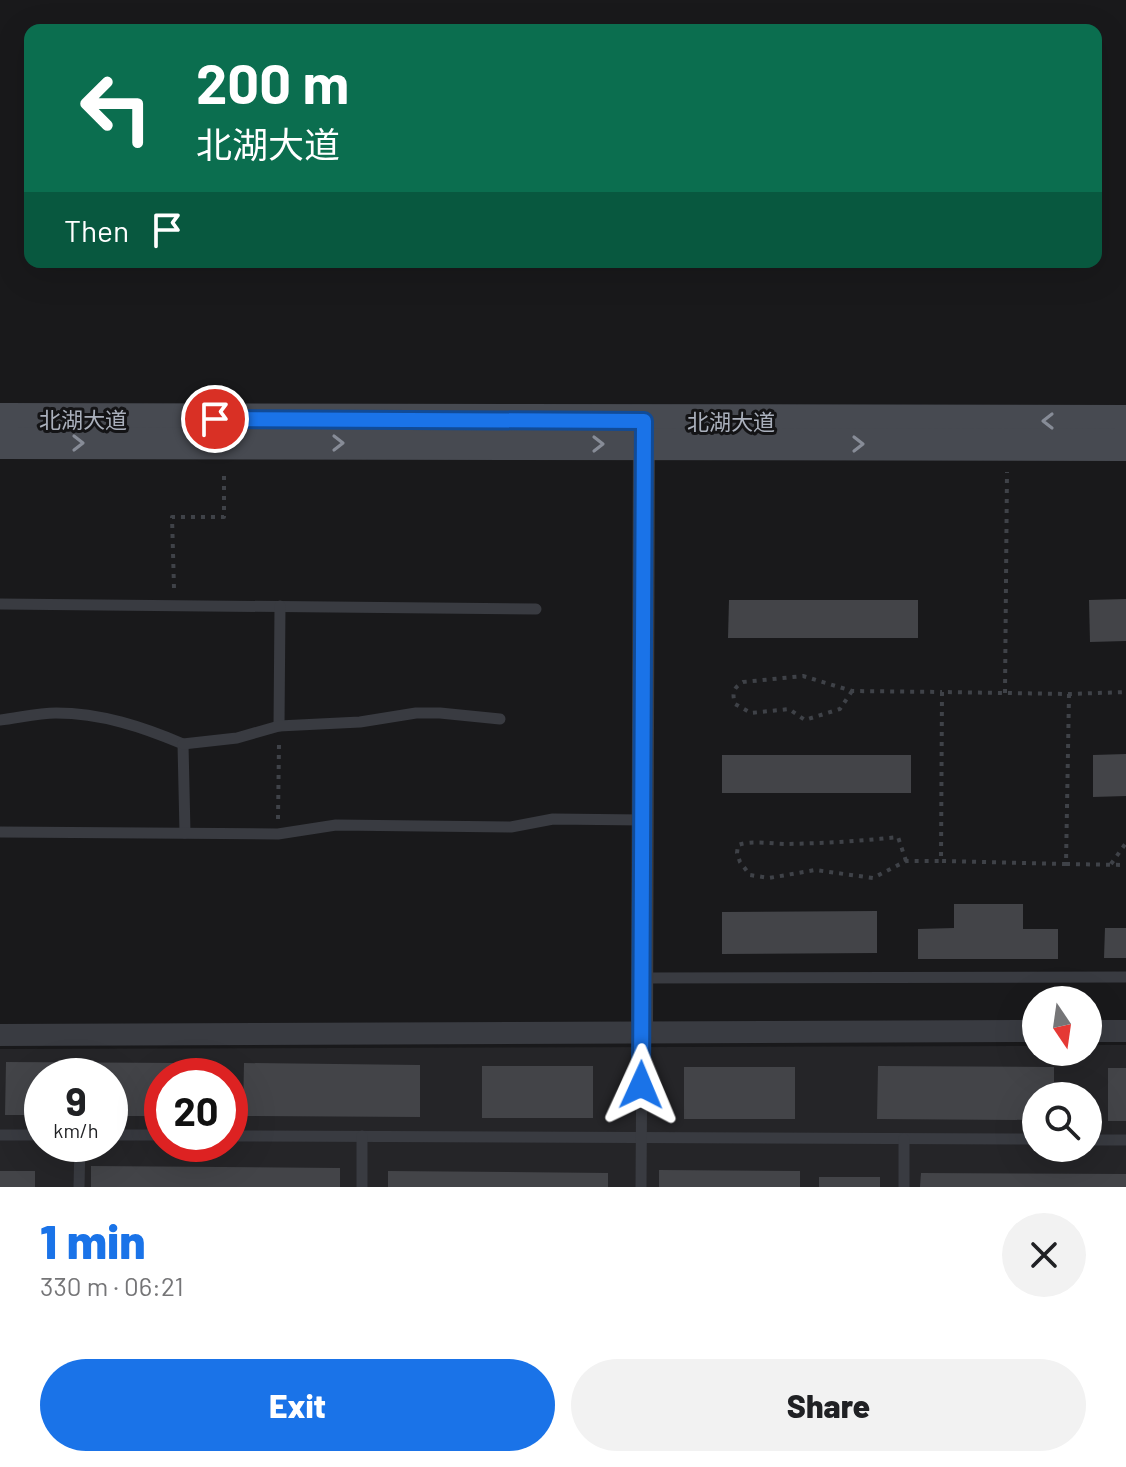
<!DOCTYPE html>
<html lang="en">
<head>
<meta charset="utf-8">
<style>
  body { margin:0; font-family:Barlow,"Noto Sans SC",sans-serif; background:#f2f2f2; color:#202124; height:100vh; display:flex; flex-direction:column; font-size:30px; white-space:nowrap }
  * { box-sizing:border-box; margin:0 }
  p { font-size:26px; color:#757577 }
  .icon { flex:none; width:44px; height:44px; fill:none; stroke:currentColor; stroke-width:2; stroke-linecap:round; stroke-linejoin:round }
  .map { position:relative; height:1187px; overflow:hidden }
  .drawer { display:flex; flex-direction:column; background:#fff; flex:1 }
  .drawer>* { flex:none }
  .hud { position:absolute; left:24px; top:24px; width:1078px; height:244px; border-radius:16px; box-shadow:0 8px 32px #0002; background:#0b6e4f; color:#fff; overflow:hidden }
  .needle { width:52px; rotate:167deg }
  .buttons { position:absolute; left:1022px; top:986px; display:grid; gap:16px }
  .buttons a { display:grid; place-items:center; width:80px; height:80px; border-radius:50%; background:#fff; box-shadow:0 8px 32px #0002; font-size:40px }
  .speed { position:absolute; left:24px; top:1058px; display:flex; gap:16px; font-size:40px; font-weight:700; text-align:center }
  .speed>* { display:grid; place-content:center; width:104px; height:104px; border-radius:50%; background:#fff; box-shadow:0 8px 32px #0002; line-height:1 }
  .speed small { font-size:20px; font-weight:400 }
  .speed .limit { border:12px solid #d22; background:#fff; color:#111 }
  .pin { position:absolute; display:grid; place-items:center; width:68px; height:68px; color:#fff; margin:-34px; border:4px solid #fff; border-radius:50%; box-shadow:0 2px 8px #0007 }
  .me { position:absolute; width:88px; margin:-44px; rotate:1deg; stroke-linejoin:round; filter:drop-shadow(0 0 6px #0008) }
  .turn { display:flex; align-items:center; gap:28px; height:168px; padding:0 40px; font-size:36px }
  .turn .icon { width:104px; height:104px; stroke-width:2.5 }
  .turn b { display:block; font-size:56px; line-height:68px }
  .then { display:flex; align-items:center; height:76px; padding:0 40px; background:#0003; gap:16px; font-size:30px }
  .round { display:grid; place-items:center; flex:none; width:84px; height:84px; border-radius:42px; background:#f2f2f2 }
  .headline { display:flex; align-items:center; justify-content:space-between; height:136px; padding:0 40px }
  h1 { font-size:48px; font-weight:800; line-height:60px; color:#1a73e8 }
  .primary-button { display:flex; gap:16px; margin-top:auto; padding:16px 40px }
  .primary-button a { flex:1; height:92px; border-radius:48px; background:#1a73e8; color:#fff; font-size:32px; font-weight:800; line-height:92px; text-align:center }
  .primary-button a+a { background:#f2f2f2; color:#202124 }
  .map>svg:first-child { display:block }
  .built { fill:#252528; fill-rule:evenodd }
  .building { fill:#434448 }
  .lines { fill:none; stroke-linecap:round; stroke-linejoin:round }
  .path { stroke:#3f4248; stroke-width:4; stroke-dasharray:4 6; stroke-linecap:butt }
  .service { stroke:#393b41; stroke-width:11 }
  .minor { stroke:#393b41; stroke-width:22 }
  .secondary { stroke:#474a51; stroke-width:32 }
  .oneway { stroke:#878c97 }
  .route-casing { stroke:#114b97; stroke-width:20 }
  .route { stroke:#1a73e8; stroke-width:14 }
  .labels { text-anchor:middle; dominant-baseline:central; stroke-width:6; stroke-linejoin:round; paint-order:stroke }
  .street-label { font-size:22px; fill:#aab0bc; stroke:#141416 }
</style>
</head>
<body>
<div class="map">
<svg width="1126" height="1187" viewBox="0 0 1126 1187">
  <rect width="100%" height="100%" fill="#19191b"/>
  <path class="built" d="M 1088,1045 L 1126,1045 L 1126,1187 L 0,1187 L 0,1049 L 1036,1046 L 1036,1052 L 1088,1052 ZM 42,1076 L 110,1076 L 110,1144 L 42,1144 ZM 162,1076 L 230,1076 L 230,1144 L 162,1144 ZM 1036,1096 L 1088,1096 L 1088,1148 L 1036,1148 Z"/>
  <g class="building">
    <polygon points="1126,599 1126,641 1090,642 1089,600"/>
    <polygon points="729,600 918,600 918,638 728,638"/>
    <polygon points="1126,754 1126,796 1093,797 1093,755"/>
    <rect x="722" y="755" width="189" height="38"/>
    <polygon points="954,904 1023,904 1023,929 1058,929 1058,959 918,959 918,929 954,928"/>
    <polygon points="877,911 877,953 722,954 722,912"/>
    <polygon points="1105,928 1126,928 1126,958 1104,958"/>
    <polygon points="6,1062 182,1063 182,1076 162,1076 162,1116 110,1116 110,1076 42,1076 42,1115 5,1115"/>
    <polygon points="244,1063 420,1065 420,1117 243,1116"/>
    <rect x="482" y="1066" width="111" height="52"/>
    <polygon points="878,1066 1054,1067 1054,1096 1036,1096 1036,1120 877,1119"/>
    <rect x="684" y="1067" width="111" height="52"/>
    <rect x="1108" y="1068" width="18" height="53"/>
    <polygon points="91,1166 340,1168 340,1187 91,1187"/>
    <polygon points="659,1170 800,1171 800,1187 659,1187"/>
    <rect x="0" y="1171" width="35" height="16"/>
    <polygon points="388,1171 608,1173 608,1187 388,1187"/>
    <polygon points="921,1173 1126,1174 1126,1187 920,1187"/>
    <rect x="819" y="1177" width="61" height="10"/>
  </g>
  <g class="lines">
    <g class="path">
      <polyline points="174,588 172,517 224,517 224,470"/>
      <path d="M 852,691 L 840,709 L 805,720 L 789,709 L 751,713 L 735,704 C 732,693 733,688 743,682 L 803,676 L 852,691 L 942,692"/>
      <polyline points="1005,693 1007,472"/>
      <polyline points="1069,694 1066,864 941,861 942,692 1069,694 1126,692"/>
      <polyline points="278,819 279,744"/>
      <path d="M 906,861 L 898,837 C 862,841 826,843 789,844 C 773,844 752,840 738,845 L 737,853 L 740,862 L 750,875 L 769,878 L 815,870 L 873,878 L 906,861 L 941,861"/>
      <polyline points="1066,864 1126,865"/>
      <polyline points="1111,864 1126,843"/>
    </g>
    <g class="service">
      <polyline points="0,604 536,609"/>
      <path d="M 0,720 C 18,718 38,713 56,713 C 101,713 143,727 183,744 L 185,833"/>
      <polyline points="279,726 280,606"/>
      <polyline points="183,744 237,738 279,726 360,722 416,713 440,713 500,719"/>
      <polyline points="0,832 278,834 336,825 511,827 553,819 643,820"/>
      <polyline points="642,978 1126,977"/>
      <polyline points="0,1135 42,1135"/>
      <polyline points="110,1135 162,1135"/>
      <polyline points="230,1136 1036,1139"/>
      <polyline points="1088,1140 1126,1140"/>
      <polyline points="79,1187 80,1144"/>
      <polyline points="362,1187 362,1136"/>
      <polyline points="641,1187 642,1033"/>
      <polyline points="904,1187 904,1139"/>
    </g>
    <g class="minor">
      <polyline points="1088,1031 1126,1031"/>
      <polyline points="642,1033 644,430"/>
      <polyline points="0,1035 1036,1031"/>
    </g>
    <g class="secondary">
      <polyline points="0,419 1126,421"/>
      <polyline points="0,443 1126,445"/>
    </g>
  </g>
  <defs><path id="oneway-chevron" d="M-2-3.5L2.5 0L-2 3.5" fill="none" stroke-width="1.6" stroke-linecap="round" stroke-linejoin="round" transform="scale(2)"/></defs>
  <g class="oneway">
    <use href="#oneway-chevron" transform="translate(1048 421) rotate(-180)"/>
    <use href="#oneway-chevron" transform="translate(78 443)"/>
    <use href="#oneway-chevron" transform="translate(338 443)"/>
    <use href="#oneway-chevron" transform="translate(598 444)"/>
    <use href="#oneway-chevron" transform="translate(858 444)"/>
  </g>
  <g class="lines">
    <defs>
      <polyline id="route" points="215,419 644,421 641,1085"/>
    </defs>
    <use href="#route" class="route-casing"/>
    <use href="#route" class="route"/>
  </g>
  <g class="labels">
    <g class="street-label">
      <text x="83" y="419">北湖大道</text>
      <text x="731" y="421">北湖大道</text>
    </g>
  </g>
</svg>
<div class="buttons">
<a><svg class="needle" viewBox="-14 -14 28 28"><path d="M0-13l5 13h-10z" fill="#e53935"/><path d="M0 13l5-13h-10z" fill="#757577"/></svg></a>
<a><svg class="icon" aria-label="search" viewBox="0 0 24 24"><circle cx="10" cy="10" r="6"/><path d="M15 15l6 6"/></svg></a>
</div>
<div class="speed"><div>9<small>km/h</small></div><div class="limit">20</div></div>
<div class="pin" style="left:215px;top:419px;background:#d93025"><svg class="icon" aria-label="arrive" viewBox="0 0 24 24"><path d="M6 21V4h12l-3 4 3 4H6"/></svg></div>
<svg class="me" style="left:641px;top:1085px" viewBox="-20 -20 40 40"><path d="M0-17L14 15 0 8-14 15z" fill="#1a73e8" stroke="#fff" stroke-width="4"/></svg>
<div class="hud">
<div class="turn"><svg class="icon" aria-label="left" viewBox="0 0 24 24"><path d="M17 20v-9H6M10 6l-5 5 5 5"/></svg><div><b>200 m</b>北湖大道</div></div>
<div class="then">Then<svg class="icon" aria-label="arrive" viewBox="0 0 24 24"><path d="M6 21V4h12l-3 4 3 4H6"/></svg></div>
</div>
</div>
<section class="drawer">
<div class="headline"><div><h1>1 min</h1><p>330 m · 06:21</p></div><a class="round"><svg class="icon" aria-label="close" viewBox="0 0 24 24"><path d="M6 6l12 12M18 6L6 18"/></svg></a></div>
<div class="primary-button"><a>Exit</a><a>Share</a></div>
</section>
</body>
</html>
